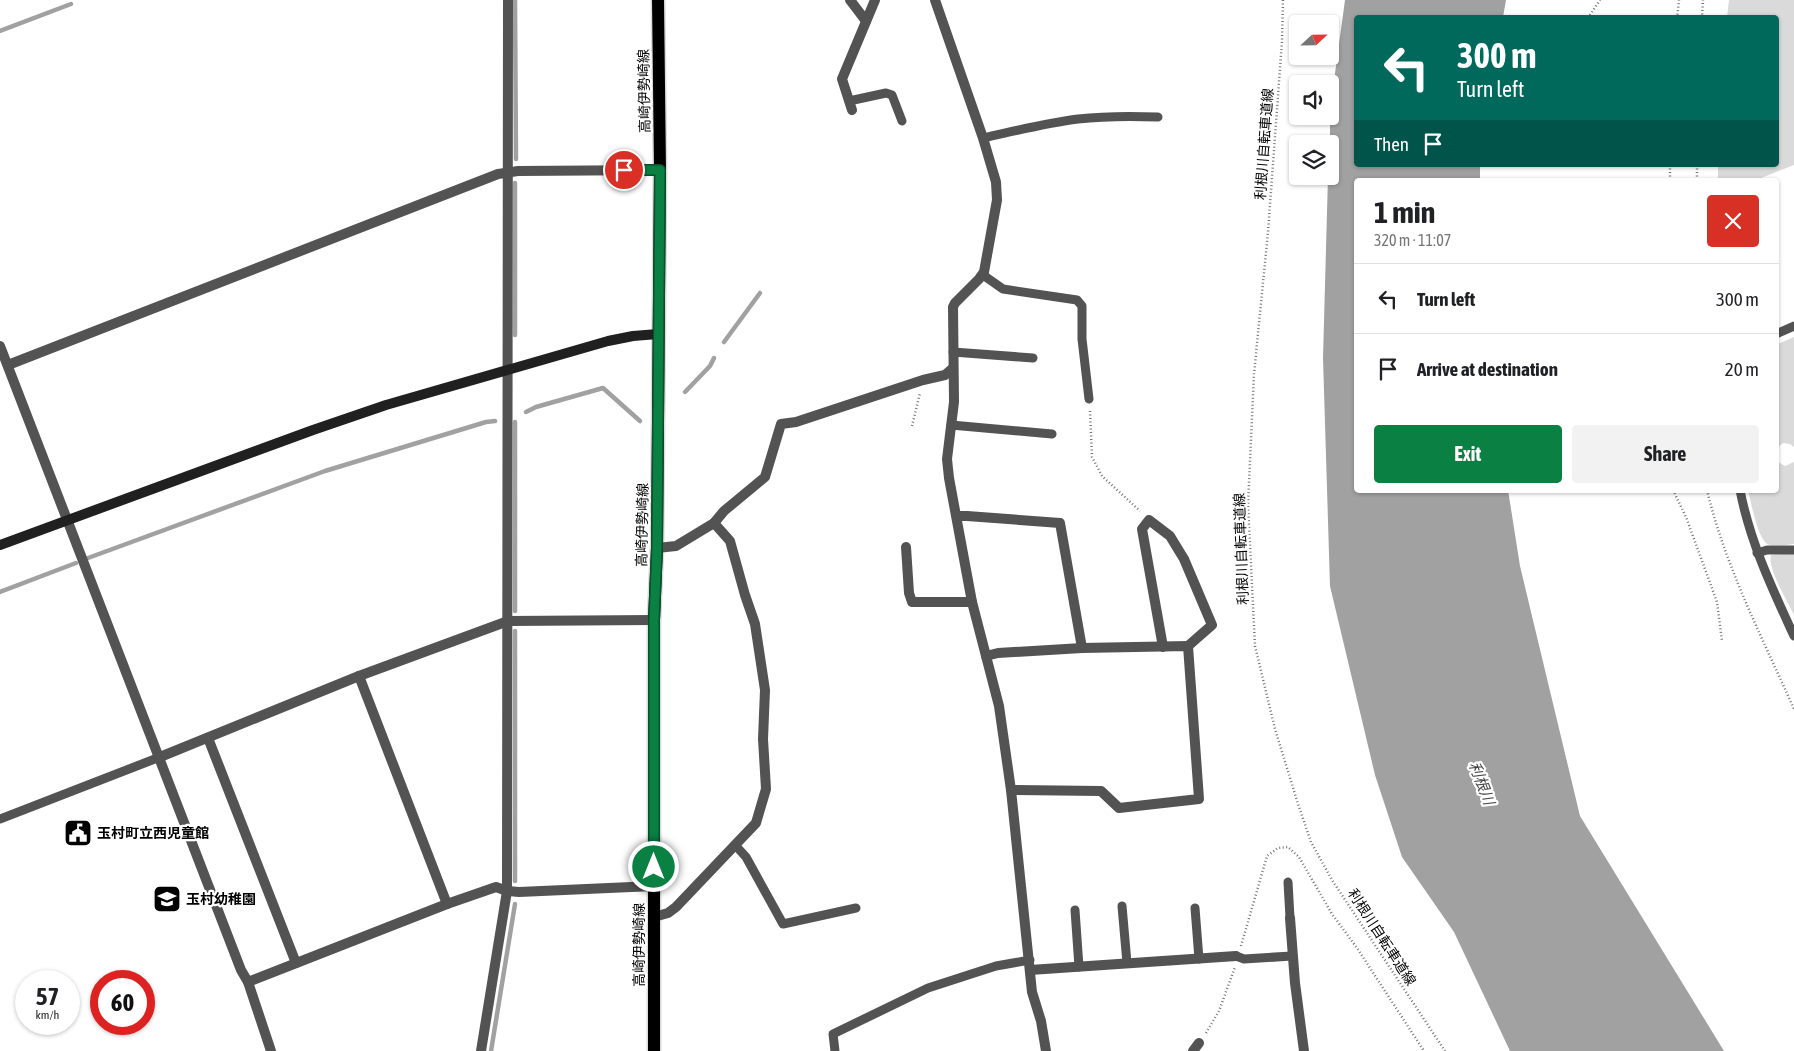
<!DOCTYPE html>
<html lang="en">
<head>
<meta charset="utf-8">
<style>
  body { margin:0; font-family:"Asap Condensed","Noto Sans JP",sans-serif; background:#f2f2f2; color:#202124; height:100vh; display:flex; flex-direction:column; font-size:19px; white-space:nowrap }
  * { box-sizing:border-box; margin:0 }
  p { font-size:16px; color:#757577 }
  .icon { flex:none; width:28px; height:28px; fill:none; stroke:currentColor; stroke-width:2; stroke-linecap:round; stroke-linejoin:round }
  .map { position:relative; flex:1; overflow:hidden }
  .side { position:absolute; left:1354px; top:178px; width:425px; height:315px; display:flex; flex-direction:column; background:#fff; border-radius:5px; box-shadow:0 1px 4px #0004 }
  .side>* { flex:none }
  .guide { position:absolute; left:1354px; top:15px; width:425px; height:152px; border-radius:5px; box-shadow:0 1px 4px #0004; background:#00695c; color:#fff; overflow:hidden }
  .needle { width:32px; rotate:68deg }
  .controls { position:absolute; left:1289px; top:15px; display:grid; gap:10px }
  .controls a { display:grid; place-items:center; width:50px; height:50px; border-radius:5px; background:#fff; box-shadow:0 1px 4px #0004; font-size:25px }
  .speed { position:absolute; left:15px; top:970px; display:flex; gap:10px; font-size:25px; font-weight:700; text-align:center }
  .speed>* { display:grid; place-content:center; width:65px; height:65px; border-radius:50%; background:#fff; box-shadow:0 1px 4px #0004; line-height:1 }
  .speed small { font-size:12px; font-weight:400 }
  .speed .limit { border:8px solid #d22; background:#fff; color:#111 }
  .pin { position:absolute; display:grid; place-items:center; width:42px; height:42px; color:#fff; margin:-21px; border:2px solid #fff; border-radius:50%; box-shadow:0 1px 5px #0007 }
  .me { position:absolute; width:55px; margin:-28px; rotate:0deg; stroke-linejoin:round; filter:drop-shadow(0 0 4px #0008) }
  .turn { display:flex; align-items:center; gap:18px; height:105px; padding:0 20px; font-size:22px }
  .turn .icon { width:65px; height:65px; stroke-width:2.5 }
  .turn b { display:block; font-size:35px; line-height:42px }
  .then { display:flex; align-items:center; height:48px; padding:0 20px; background:#0003; gap:10px; font-size:19px }
  .round { display:grid; place-items:center; flex:none; width:52px; height:52px; border-radius:5px; background:#f2f2f2 }
  .head { display:flex; align-items:center; justify-content:space-between; height:85px; padding:0 20px }
  h1 { font-size:30px; font-weight:700; line-height:38px }
  .button { display:flex; gap:10px; margin-top:auto; padding:10px 20px }
  .button a { flex:1; height:58px; border-radius:5px; background:#0b8043; color:#fff; font-size:20px; font-weight:700; line-height:58px; text-align:center }
  .button a+a { background:#f2f2f2; color:#202124 }
  ul { padding:0; list-style:none }
  li { display:flex; align-items:center; gap:15px; height:70px; padding:0 20px; border-top:1px solid #e0e0e0 }
  li div { flex:1 }
  li b { display:block; font-size:19px }
  li em { font-style:normal }
  .map>svg:first-child { display:block }
  .green { fill:#dadada }
  .water { fill:#a1a1a1 }
  .lines { fill:none; stroke-linecap:round; stroke-linejoin:round }
  .stream { stroke:#a1a1a1; stroke-width:4.5 }
  .primary-casing { stroke:#dbdbdb; stroke-width:15 }
  .path { stroke:#757575; stroke-width:2.5; stroke-dasharray:1 2.5; stroke-linecap:butt }
  .lane { stroke:#535353; stroke-width:9 }
  .street { stroke:#535353; stroke-width:10 }
  .secondary { stroke:#202020; stroke-width:10 }
  .primary { stroke:#000; stroke-width:12 }
  .route-casing { stroke:#07532c; stroke-width:12 }
  .route { stroke:#0b8043; stroke-width:9 }
  .labels { text-anchor:middle; dominant-baseline:central; stroke-width:4.5; stroke-linejoin:round; paint-order:stroke }
  .street-label { font-size:14px; fill:#000; stroke:#fff }
  .poi-label { font-size:14px; font-weight:bold; fill:#000; stroke:#fff; text-anchor:start }
  .water-label { font-size:15px; font-style:italic; fill:#424242; stroke:#fff }
</style>
</head>
<body>
<div class="map">
<svg width="1794" height="1051" viewBox="0 0 1794 1051">
  <rect width="100%" height="100%" fill="#fff"/>
  <g class="green">
    <polygon points="1729,0 1794,0 1794,165 1756,180 1718,180 1718,165 1776,165 1776,18 1727,17"/>
    <polygon points="1794,337 1794,447 1790,444 1783,443 1776,449 1776,345"/>
    <path d="M 1776,461 L 1785,466 L 1794,462 L 1794,544 C 1786,545 1777,546 1770,545 C 1758,543 1751,501 1748,490 L 1776,490 Z"/>
    <path d="M 1794,553 L 1794,615 C 1788,602 1767,568 1771,555 Z"/>
  </g>
  <polygon class="water" points="1345,0 1506,0 1503,17 1356,18 1356,165 1480,165 1480,180 1356,180 1356,490 1508,490 1520,566 1580,816 1724,1051 1510,1051 1454,932 1402,857 1375,775 1330,586 1323,358 1328,176 1330,176 1330,110"/>
  <g class="lines">
    <g class="stream">
      <polyline points="515,0 516,159"/>
      <polyline points="0,31 71,4"/>
      <polyline points="515,335 515,183"/>
      <polyline points="724,342 760,293"/>
      <polyline points="685,392 710,366 714,358"/>
      <polyline points="526,412 536,407 603,388 640,421"/>
      <polyline points="88,558 325,471 486,422 495,421"/>
      <polyline points="0,592 76,563"/>
      <polyline points="515,611 515,422"/>
      <polyline points="515,881 515,631"/>
      <polyline points="491,1051 515,904"/>
    </g>
    <defs>
      <polyline id="primary" points="654,1051 654,620 657,548 660,170 658,0"/>
    </defs>
    <use href="#primary" class="primary-casing"/>
    <g class="path">
      <polyline points="1283,0 1282,41 1268,232 1254,374 1248,505 1255,646 1275,729 1298,804 1311,842 1332,880 1445,1051"/>
      <polyline points="1588,18 1600,0"/>
      <polyline points="1677,18 1679,0"/>
      <polyline points="1702,18 1703,0"/>
      <polyline points="1697,165 1697,180"/>
      <polyline points="1670,180 1670,165"/>
      <polyline points="1090,411 1092,457 1102,476 1140,511"/>
      <polyline points="912,426 920,393"/>
      <polyline points="1673,490 1686,517 1717,602 1722,641"/>
      <path d="M 1707,490 C 1725,566 1762,637 1794,709"/>
      <polyline points="1241,946 1267,856 1278,848 1288,847 1299,857 1332,914 1357,948 1424,1051"/>
      <polyline points="1206,1033 1219,1011 1235,967"/>
    </g>
    <g class="lane">
      <polyline points="849,101 886,93 892,95 902,121"/>
      <path d="M 983,138 C 1015,131 1046,123 1078,119 C 1104,116 1132,116 1158,117"/>
      <polyline points="983,275 1003,289 1077,300 1082,306 1082,339 1089,399"/>
      <polyline points="1776,334 1794,326"/>
      <polyline points="953,352 1033,358"/>
      <polyline points="951,425 1052,434"/>
      <path d="M 1740,490 C 1750,542 1772,588 1794,636"/>
      <polyline points="1757,553 1767,550 1794,550"/>
      <polyline points="0,819 160,757"/>
      <polyline points="735,845 746,857 783,924 856,908"/>
      <polyline points="1288,882 1290,918"/>
      <polyline points="1122,906 1127,963"/>
      <polyline points="1195,908 1199,959"/>
      <polyline points="1075,910 1079,967"/>
      <polyline points="1236,956 1244,959 1292,956"/>
      <polyline points="835,1051 833,1034 928,988 996,966 1030,960"/>
    </g>
    <g class="street">
      <polyline points="850,0 866,21"/>
      <polyline points="935,0 983,138 996,182 997,200 984,272 979,279 955,303 953,307 954,402 947,459 949,478 972,602 999,706 1011,790 1032,992 1041,1021 1046,1051"/>
      <polyline points="852,110 842,79 875,0"/>
      <polyline points="0,346 241,970 248,982 271,1051"/>
      <polyline points="8,365 498,174 518,171 660,170"/>
      <polyline points="957,516 967,516 1060,523 1082,648"/>
      <polyline points="906,547 909,593 912,602 972,602"/>
      <polyline points="657,548 676,546 714,523 724,511 765,477 781,424 796,422 923,380 945,375 953,368"/>
      <polyline points="1163,647 1142,529 1149,520 1170,536 1184,559 1212,625 1188,646"/>
      <polyline points="986,656 998,653 1082,648 1188,646 1199,799 1119,808 1101,791 1011,790"/>
      <polyline points="359,676 447,904"/>
      <polyline points="208,738 296,963"/>
      <polyline points="160,757 359,676 508,621 654,620"/>
      <polyline points="654,917 668,913 676,907 756,823 766,789 763,739 765,690 755,624 745,595 730,541 714,523"/>
      <polyline points="1290,918 1295,983 1304,1051"/>
      <polyline points="1030,970 1236,956"/>
      <polyline points="248,982 447,904 496,887 507,891 519,892 654,886"/>
      <polyline points="481,1051 507,891 508,0"/>
      <polyline points="1193,1051 1199,1043"/>
    </g>
    <polyline class="secondary" points="0,545 313,430 386,405 608,341 633,336 658,334"/>
    <use href="#primary" class="primary"/>
  </g>
  <g class="lines">
    <defs>
      <polyline id="route" points="624,170 660,170 657,548 654,620 654,867"/>
    </defs>
    <use href="#route" class="route-casing"/>
    <use href="#route" class="route"/>
  </g>
  <defs>
    <symbol id="civic-square" viewBox="-11 -11 22 22"><rect x="-9" y="-9" width="18" height="18" rx="4" fill="#000" stroke="#fff"/><path d="M-.6-6.5H3V-4.5H.6V-3L4-1V1h2V6H-6V1h2V-1L-.6-3ZM-1.2 2.5V6h2.4V2.5Z" fill="#fff"/></symbol>
    <symbol id="school-square" viewBox="-11 -11 22 22"><rect x="-9" y="-9" width="18" height="18" rx="4" fill="#000" stroke="#fff"/><path d="M0-5L7-2L0 1L-7-2ZM-4 1L0 2.5L4 1V4Q0 6-4 4Z" fill="#fff"/></symbol>
  </defs>
  <g fill-rule="evenodd">
    <use href="#civic-square" x="62" y="817" width="32" height="32"/>
    <use href="#school-square" x="151" y="883" width="32" height="32"/>
  </g>
  <g class="labels">
    <g class="street-label">
      <text transform="translate(644 91) rotate(-91)">高崎伊勢崎線</text>
      <text transform="translate(1264 144) rotate(-86)">利根川自転車道線</text>
      <text transform="translate(642 525) rotate(-89)">高崎伊勢崎線</text>
      <text transform="translate(1241 549) rotate(-92)">利根川自転車道線</text>
      <text transform="translate(1382 937) rotate(57)">利根川自転車道線</text>
      <text transform="translate(639 945) rotate(-90)">高崎伊勢崎線</text>
    </g>
    <g class="poi-label">
      <text x="97" y="833">玉村町立西児童館</text>
      <text x="186" y="899">玉村幼稚園</text>
    </g>
    <g class="water-label">
      <text transform="translate(1482 783) rotate(69)">利根川</text>
    </g>
  </g>
</svg>
<div class="controls">
<a><svg class="needle" viewBox="-14 -14 28 28"><path d="M0-13l5 13h-10z" fill="#e53935"/><path d="M0 13l5-13h-10z" fill="#757577"/></svg></a>
<a><svg class="icon" aria-label="sound" viewBox="0 0 24 24"><path d="M4 9h4l5-4v14l-5-4H4zM17 9q2 3 0 6"/></svg></a>
<a><svg class="icon" aria-label="layers" viewBox="0 0 24 24"><path d="M12 4l9 5-9 5-9-5zM3 14l9 5 9-5"/></svg></a>
</div>
<div class="speed"><div>57<small>km/h</small></div><div class="limit">60</div></div>
<div class="pin" style="left:624px;top:170px;background:#d93025"><svg class="icon" aria-label="arrive" viewBox="0 0 24 24"><path d="M6 21V4h12l-3 4 3 4H6"/></svg></div>
<svg class="me" style="left:654px;top:867px" viewBox="-20 -20 40 40"><circle r="17" fill="#0b8043" stroke="#fff" stroke-width="3"/><path d="M0-11L8 9 0 5-8 9z" fill="#fff"/></svg>
<div class="guide">
<div class="turn"><svg class="icon" aria-label="left" viewBox="0 0 24 24"><path d="M17 20v-9H6M10 6l-5 5 5 5"/></svg><div><b>300 m</b>Turn left</div></div>
<div class="then">Then<svg class="icon" aria-label="arrive" viewBox="0 0 24 24"><path d="M6 21V4h12l-3 4 3 4H6"/></svg></div>
</div>
<section class="side">
<div class="head"><div><h1>1 min</h1><p>320 m · 11:07</p></div><a class="round" style="background:#d93025;color:#fff"><svg class="icon" aria-label="close" viewBox="0 0 24 24"><path d="M6 6l12 12M18 6L6 18"/></svg></a></div>
<ul>
<li><svg class="icon" aria-label="left" viewBox="0 0 24 24"><path d="M17 20v-9H6M10 6l-5 5 5 5"/></svg><div><b>Turn left</b></div><em>300 m</em></li>
<li><svg class="icon" aria-label="arrive" viewBox="0 0 24 24"><path d="M6 21V4h12l-3 4 3 4H6"/></svg><div><b>Arrive at destination</b></div><em>20 m</em></li>
</ul>
<div class="button"><a>Exit</a><a>Share</a></div>
</section>
</div>
</body>
</html>
